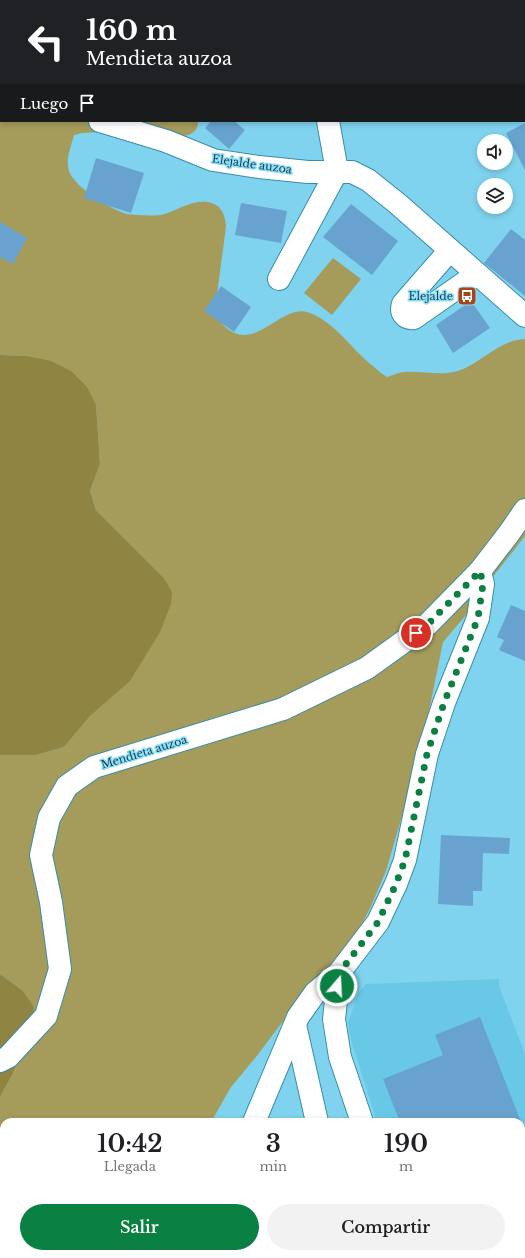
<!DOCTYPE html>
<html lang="es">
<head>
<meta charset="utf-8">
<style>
  body { margin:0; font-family:"Libre Baskerville",serif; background:#f2f2f2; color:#202124; height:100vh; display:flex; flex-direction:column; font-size:15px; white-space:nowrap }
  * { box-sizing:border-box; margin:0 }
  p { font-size:13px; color:#757577 }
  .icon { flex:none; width:22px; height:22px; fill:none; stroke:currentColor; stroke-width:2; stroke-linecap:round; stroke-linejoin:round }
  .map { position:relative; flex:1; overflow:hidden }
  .side { position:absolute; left:0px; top:1118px; width:525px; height:140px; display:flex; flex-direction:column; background:#fff; border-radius:12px 12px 0 0; box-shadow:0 2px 6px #0003 }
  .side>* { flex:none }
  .guide { position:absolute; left:0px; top:0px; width:525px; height:122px; box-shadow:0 2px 6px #0003; background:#202124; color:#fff; overflow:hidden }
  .fabs { position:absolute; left:477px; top:134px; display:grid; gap:8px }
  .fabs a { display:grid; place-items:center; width:36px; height:36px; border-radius:50%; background:#fff; box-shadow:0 2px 6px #0003; font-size:20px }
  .pin { position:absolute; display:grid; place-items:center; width:34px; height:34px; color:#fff; margin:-17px; border:2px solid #fff; border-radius:50%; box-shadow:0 1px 4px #0007 }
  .me { position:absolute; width:44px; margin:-22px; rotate:19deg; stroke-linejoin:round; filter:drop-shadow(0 0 3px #0008) }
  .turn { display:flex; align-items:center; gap:14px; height:84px; padding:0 20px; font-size:18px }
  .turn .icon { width:52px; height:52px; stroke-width:2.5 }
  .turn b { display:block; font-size:28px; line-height:34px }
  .then { display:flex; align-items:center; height:38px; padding:0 20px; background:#0003; gap:8px; font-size:15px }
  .eta { display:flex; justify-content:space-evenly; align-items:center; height:68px; text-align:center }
  .eta b { font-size:24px; font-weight:600; line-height:28px }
  .action { display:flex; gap:8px; margin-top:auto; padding:8px 20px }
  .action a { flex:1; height:46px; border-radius:24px; background:#0b8043; color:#fff; font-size:16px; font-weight:600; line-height:46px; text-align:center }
  .action a+a { background:#f2f2f2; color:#202124 }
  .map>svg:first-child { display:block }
  .built { fill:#69c8e6 }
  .green { fill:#a59b5b }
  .forest { fill:#8f8441 }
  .building { fill:#67a3ce }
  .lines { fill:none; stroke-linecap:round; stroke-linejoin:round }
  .minor-casing { stroke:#398ea7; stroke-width:24 }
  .minor { stroke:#fff; stroke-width:22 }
  .route { stroke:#0b8043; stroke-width:7; stroke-dasharray:0 12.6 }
  .labels { text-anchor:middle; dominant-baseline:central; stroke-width:3; stroke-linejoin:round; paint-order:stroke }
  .street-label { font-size:11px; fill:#193c47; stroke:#8de0fb }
  .poi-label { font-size:11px; fill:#193c47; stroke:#8de0fb; text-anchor:end }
</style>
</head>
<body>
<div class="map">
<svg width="525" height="1258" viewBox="0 0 525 1258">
  <rect width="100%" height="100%" fill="#80d3ee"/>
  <polygon class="built" points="499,979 499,986 525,1054 525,1258 430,1258 429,1254 521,1254 521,1122 377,1122 351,1040 348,1023 358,994 366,984"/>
  <g class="green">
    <path d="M 0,31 L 1,121 L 198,121 C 199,133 187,136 178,137 L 101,132 L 82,133 L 74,135 C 71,147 65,159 69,171 C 75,188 110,209 127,214 C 132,215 155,216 161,215 C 176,212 189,200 207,202 C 221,204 225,214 226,226 C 224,244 221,262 219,280 C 218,288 216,297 216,304 C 217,316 219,323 229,330 C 258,350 283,302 310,313 C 336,323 352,350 373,366 C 377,370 382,374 387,377 C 393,375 399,372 405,372 C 422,371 441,376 458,371 C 482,363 499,340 525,339 L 525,536 L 492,578 L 466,615 L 443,642 L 430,706 L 408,795 L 386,871 L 371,906 L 362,924 L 349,944 L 302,996 L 256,1057 L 231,1087 L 211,1122 L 4,1122 L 4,1174 L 0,1174 L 0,1097 L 11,1077 L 22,990 L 0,974 L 0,755 L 36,755 L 64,747 L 91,715 L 163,577 L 96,510 L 90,491 L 100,464 L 96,405 L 26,356 L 0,355 Z"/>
    <polygon points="333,258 361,279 332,315 304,293"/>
    <polygon points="0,1189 4,1189 4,1254 133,1254 133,1258 0,1258"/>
  </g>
  <g class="forest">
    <polygon points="0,355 26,356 51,361 71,371 87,387 96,405 100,464 90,491 96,510 163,577 172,592 171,604 160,632 130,681 91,715 64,747 36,755 0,755"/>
    <polygon points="0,974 22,990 34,1007 29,1032 11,1077 0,1097"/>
  </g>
  <g class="building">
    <polygon points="211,121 234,121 245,130 229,149 205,128"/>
    <polygon points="525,123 525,170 506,133"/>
    <polygon points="96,158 144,173 131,213 84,198"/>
    <polygon points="241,203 287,211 281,243 235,235"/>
    <polygon points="351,204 398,241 372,275 323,237"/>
    <polygon points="0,222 27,238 13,264 0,257"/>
    <polygon points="511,229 525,240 525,296 484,263"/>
    <polygon points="221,286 251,307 234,332 204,311"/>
    <polygon points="471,301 490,328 453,353 436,325"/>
    <polygon points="511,605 525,611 525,661 499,650 504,640 497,637"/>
    <polygon points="441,835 510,838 509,854 483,853 482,891 473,891 473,906 438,904"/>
    <polygon points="480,1017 521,1122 400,1122 383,1079 443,1055 435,1035"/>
    <polygon points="233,1254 266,1254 265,1258 232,1258"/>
    <polygon points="345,1254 376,1254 378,1258 346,1258"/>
  </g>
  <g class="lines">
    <defs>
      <g id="minor">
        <polyline points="102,0 104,1"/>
        <polyline points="243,0 244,1"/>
        <polyline points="215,1 217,0"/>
        <polyline points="341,1 342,0"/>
        <polyline points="0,91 1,90"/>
        <polyline points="100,121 166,141 213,160 259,167 308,172 352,172 368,180 398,204 525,316"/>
        <path d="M 450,250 L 403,304 C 400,313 405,319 414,318 L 477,274"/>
        <polyline points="279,279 337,171 328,121"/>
        <polyline points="339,973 334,1019 340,1057 362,1122"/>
        <polyline points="295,1025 317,1122"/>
        <polyline points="0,1061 8,1057 46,1016 60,969 51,902 41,855 49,818 67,786 94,767 283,709 367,668 428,624 480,571 510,532 525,510"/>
        <polyline points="254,1122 298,1017 315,993 339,973 378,922 396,884 405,860 427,754 444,703 478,618 483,584 480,571"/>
        <polyline points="278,1254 279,1258"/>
        <polyline points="407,1254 409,1258"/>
        <polyline points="197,1258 199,1254"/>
      </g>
    </defs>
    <use href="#minor" class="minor-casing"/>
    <use href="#minor" class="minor"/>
  </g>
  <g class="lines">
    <polyline class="route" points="337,986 339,973 378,922 396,884 405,860 427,754 444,703 478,618 483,584 480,571 428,624 416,633"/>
  </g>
  <defs>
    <symbol id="bus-square" viewBox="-11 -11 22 22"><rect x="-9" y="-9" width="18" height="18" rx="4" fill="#a94418" stroke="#8de0fb"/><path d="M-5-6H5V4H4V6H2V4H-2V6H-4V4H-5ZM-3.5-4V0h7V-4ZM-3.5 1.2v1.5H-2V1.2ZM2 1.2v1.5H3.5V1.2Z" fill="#fff"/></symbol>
  </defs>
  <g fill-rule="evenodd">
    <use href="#bus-square" x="456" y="285" width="22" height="22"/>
  </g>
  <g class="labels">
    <g class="street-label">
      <text transform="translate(252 164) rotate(8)">Elejalde auzoa</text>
      <text transform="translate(144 752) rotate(-17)">Mendieta auzoa</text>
    </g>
    <g class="poi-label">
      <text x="453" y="296">Elejalde</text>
    </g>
  </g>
</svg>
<div class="fabs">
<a><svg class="icon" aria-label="sound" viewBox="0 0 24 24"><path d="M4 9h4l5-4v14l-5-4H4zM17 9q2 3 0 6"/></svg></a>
<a><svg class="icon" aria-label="layers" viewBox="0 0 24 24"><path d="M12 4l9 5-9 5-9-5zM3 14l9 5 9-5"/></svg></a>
</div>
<div class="pin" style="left:416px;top:633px;background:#d93025"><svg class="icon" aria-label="arrive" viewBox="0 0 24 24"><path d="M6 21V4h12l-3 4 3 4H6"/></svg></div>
<svg class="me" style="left:337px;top:986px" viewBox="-20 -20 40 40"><circle r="17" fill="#0b8043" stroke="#fff" stroke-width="3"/><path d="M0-11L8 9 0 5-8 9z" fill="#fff"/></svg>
<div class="guide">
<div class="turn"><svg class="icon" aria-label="left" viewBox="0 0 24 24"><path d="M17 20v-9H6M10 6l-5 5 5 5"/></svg><div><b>160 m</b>Mendieta auzoa</div></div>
<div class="then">Luego<svg class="icon" aria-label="arrive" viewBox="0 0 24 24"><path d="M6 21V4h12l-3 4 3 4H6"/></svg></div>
</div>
<section class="side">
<div class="eta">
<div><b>10:42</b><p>Llegada</p></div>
<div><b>3</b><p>min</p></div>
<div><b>190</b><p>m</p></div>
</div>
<div class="action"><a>Salir</a><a>Compartir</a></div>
</section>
</div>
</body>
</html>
